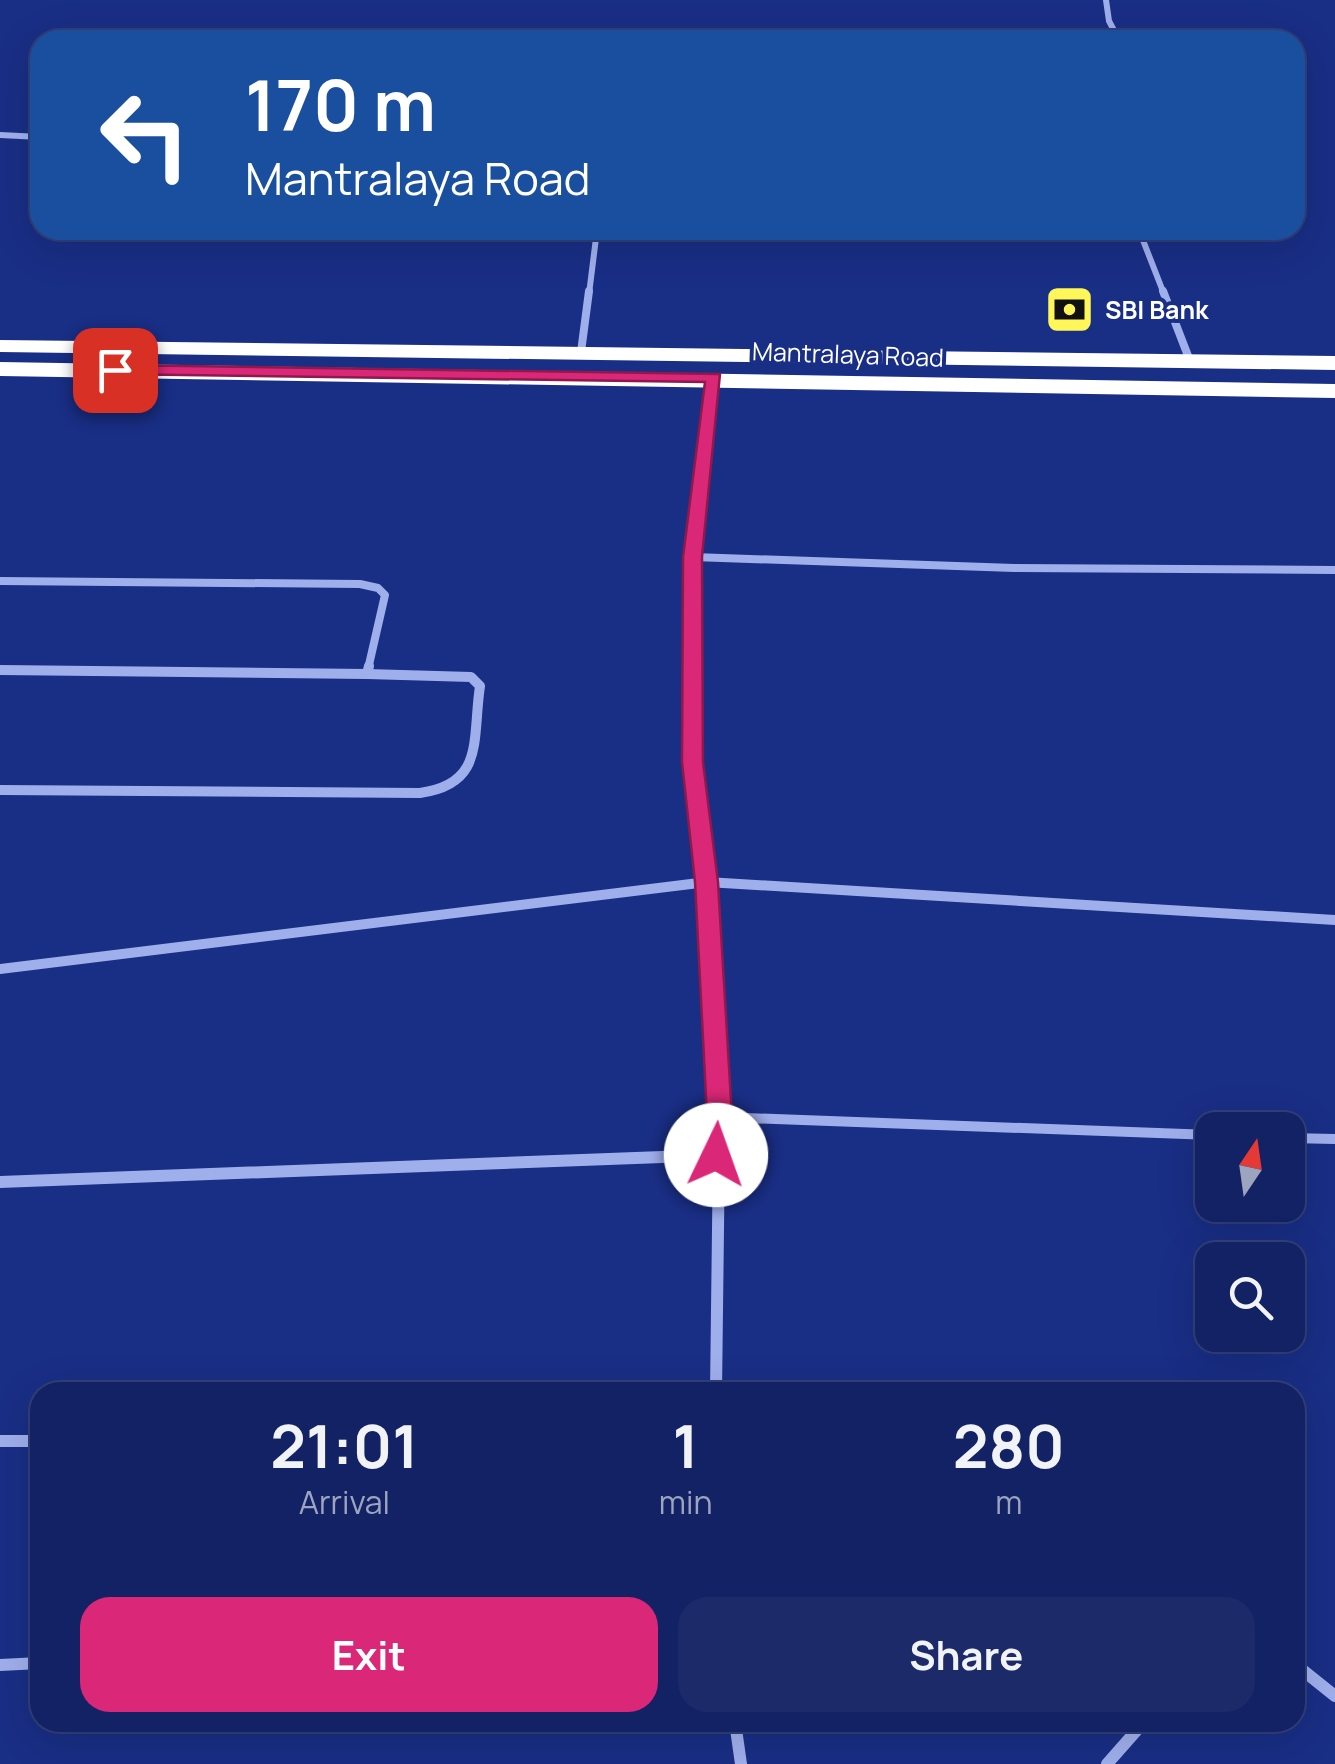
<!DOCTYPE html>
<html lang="en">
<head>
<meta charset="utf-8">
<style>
  body { margin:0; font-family:Manrope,sans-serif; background:#1c2a6a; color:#f1f3f6; height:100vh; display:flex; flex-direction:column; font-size:38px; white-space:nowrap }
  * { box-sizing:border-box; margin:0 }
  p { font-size:32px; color:#9da4bf }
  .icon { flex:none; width:55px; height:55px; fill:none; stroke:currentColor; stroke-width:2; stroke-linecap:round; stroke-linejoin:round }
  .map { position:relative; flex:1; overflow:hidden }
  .drawer { position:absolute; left:30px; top:1382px; width:1275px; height:350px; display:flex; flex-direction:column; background:#132264; border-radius:30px; box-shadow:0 10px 40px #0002,0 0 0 2px #323f78 }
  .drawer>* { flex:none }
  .hud { position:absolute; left:30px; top:30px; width:1275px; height:210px; border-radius:30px; box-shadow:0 10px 40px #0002,0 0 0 2px #323f78; background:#1a4fa0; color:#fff; overflow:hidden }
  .needle { width:65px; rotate:13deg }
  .fabs { position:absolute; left:1195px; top:1112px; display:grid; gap:20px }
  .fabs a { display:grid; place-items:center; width:110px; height:110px; border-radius:20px; background:#132264; box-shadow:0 10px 40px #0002,0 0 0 2px #323f78; font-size:50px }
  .pin { position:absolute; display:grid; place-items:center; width:85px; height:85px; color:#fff; margin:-42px; border-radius:20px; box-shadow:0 5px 15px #0006 }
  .me { position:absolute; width:110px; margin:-55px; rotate:3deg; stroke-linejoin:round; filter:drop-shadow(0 0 8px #0008) }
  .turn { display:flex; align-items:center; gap:35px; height:210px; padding:0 50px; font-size:45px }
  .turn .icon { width:130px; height:130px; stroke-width:2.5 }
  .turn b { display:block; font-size:70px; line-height:85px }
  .eta { display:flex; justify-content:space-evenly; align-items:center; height:170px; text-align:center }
  .eta b { font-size:60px; font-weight:700; line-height:70px }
  .primary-button { display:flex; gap:20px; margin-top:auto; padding:20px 50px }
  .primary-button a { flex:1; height:115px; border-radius:30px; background:#db2777; color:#fff; font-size:40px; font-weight:700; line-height:115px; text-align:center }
  .primary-button a+a { background:#1c2a6a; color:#f1f3f6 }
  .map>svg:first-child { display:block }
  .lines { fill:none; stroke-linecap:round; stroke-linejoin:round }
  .street-far3 { stroke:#9fafec; stroke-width:6 }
  .street-far2 { stroke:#9fafec; stroke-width:8 }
  .street-far1 { stroke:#9fafec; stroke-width:10 }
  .street { stroke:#9fafec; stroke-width:12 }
  .highway { fill:#fff; fill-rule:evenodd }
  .route { fill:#db2777; stroke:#8e194d; stroke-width:2.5 }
  .labels { text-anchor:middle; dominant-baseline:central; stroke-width:8; stroke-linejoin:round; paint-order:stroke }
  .far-poi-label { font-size:25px; font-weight:bold; fill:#fff; stroke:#192e85; text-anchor:start }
  .far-street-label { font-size:25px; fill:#fff; stroke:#192e85 }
</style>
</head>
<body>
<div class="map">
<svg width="1335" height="1764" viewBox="0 0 1335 1764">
  <rect width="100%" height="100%" fill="#192e85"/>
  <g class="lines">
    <g class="street-far3">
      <polyline points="1106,0 1109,21 1119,40"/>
      <polyline points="0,135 40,137"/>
      <polyline points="1139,230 1164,294"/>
      <polyline points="589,294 597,230"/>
    </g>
    <g class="street-far2">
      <polyline points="1163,291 1190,361"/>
      <polyline points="581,352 589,291"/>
      <polyline points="693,557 1014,568 1335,570"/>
      <polyline points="0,581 360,584 378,588 385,595 368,669"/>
      <polyline points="693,669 693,557 714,379"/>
    </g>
    <g class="street-far1">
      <path d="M 693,666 C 693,828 720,988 719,1149"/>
      <polyline points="0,670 367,674 369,666"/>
      <path d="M 0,790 L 420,793 C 485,784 472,740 480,686 L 471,677 L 367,674"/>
      <polyline points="0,969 707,882 1335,920"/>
      <polyline points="719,1117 1212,1135"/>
      <polyline points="1288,1138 1335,1139"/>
    </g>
    <g class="street">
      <polyline points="0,1182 716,1155"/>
      <polyline points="716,1392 719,1147"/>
      <polyline points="1170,1392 1199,1390"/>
      <polyline points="0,1441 40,1441"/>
      <polyline points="1295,1664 1335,1696"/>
      <polyline points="0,1665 40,1663"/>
      <polyline points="735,1722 741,1764"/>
      <polyline points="1107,1764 1144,1722"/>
    </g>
    <g class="highway">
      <polygon points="0,340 1335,356 1335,370 0,352"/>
      <polygon points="0,362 1335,384 1335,398 0,376"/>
    </g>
  </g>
  <polygon class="route" points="115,365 720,374 702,557 703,762 718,882 732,1117 725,1162 707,1162 703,1155 707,1117 695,882 682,762 683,557 705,382 109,374 107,370"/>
  <defs>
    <symbol id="bank-square" viewBox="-11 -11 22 22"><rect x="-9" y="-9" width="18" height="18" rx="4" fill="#fff75a" stroke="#192e85"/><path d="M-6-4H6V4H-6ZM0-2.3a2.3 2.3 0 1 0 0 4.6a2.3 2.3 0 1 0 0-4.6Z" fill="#111"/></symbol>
  </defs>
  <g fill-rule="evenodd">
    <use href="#bank-square" x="1042" y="282" width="55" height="55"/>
  </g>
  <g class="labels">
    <g class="far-poi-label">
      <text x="1105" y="309">SBI Bank</text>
    </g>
    <g class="far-street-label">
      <text transform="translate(848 354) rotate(2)">Mantralaya Road</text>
    </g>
  </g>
</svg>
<div class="fabs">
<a><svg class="needle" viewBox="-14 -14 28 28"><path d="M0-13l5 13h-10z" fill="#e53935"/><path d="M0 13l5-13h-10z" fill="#9da4bf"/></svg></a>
<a><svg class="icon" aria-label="search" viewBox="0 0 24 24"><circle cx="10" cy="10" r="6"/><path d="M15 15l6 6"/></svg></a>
</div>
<div class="pin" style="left:115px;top:370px;background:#d93025"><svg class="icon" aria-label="arrive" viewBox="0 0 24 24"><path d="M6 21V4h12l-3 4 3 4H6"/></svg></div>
<svg class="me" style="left:716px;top:1155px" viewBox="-20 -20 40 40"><circle r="19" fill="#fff"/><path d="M0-13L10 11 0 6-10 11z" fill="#db2777"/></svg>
<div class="hud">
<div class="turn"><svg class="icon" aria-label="left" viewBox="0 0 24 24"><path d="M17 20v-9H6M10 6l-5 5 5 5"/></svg><div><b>170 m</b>Mantralaya Road</div></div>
</div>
<section class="drawer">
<div class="eta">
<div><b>21:01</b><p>Arrival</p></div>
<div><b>1</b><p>min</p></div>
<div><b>280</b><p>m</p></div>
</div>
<div class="primary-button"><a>Exit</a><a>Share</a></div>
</section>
</div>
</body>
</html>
